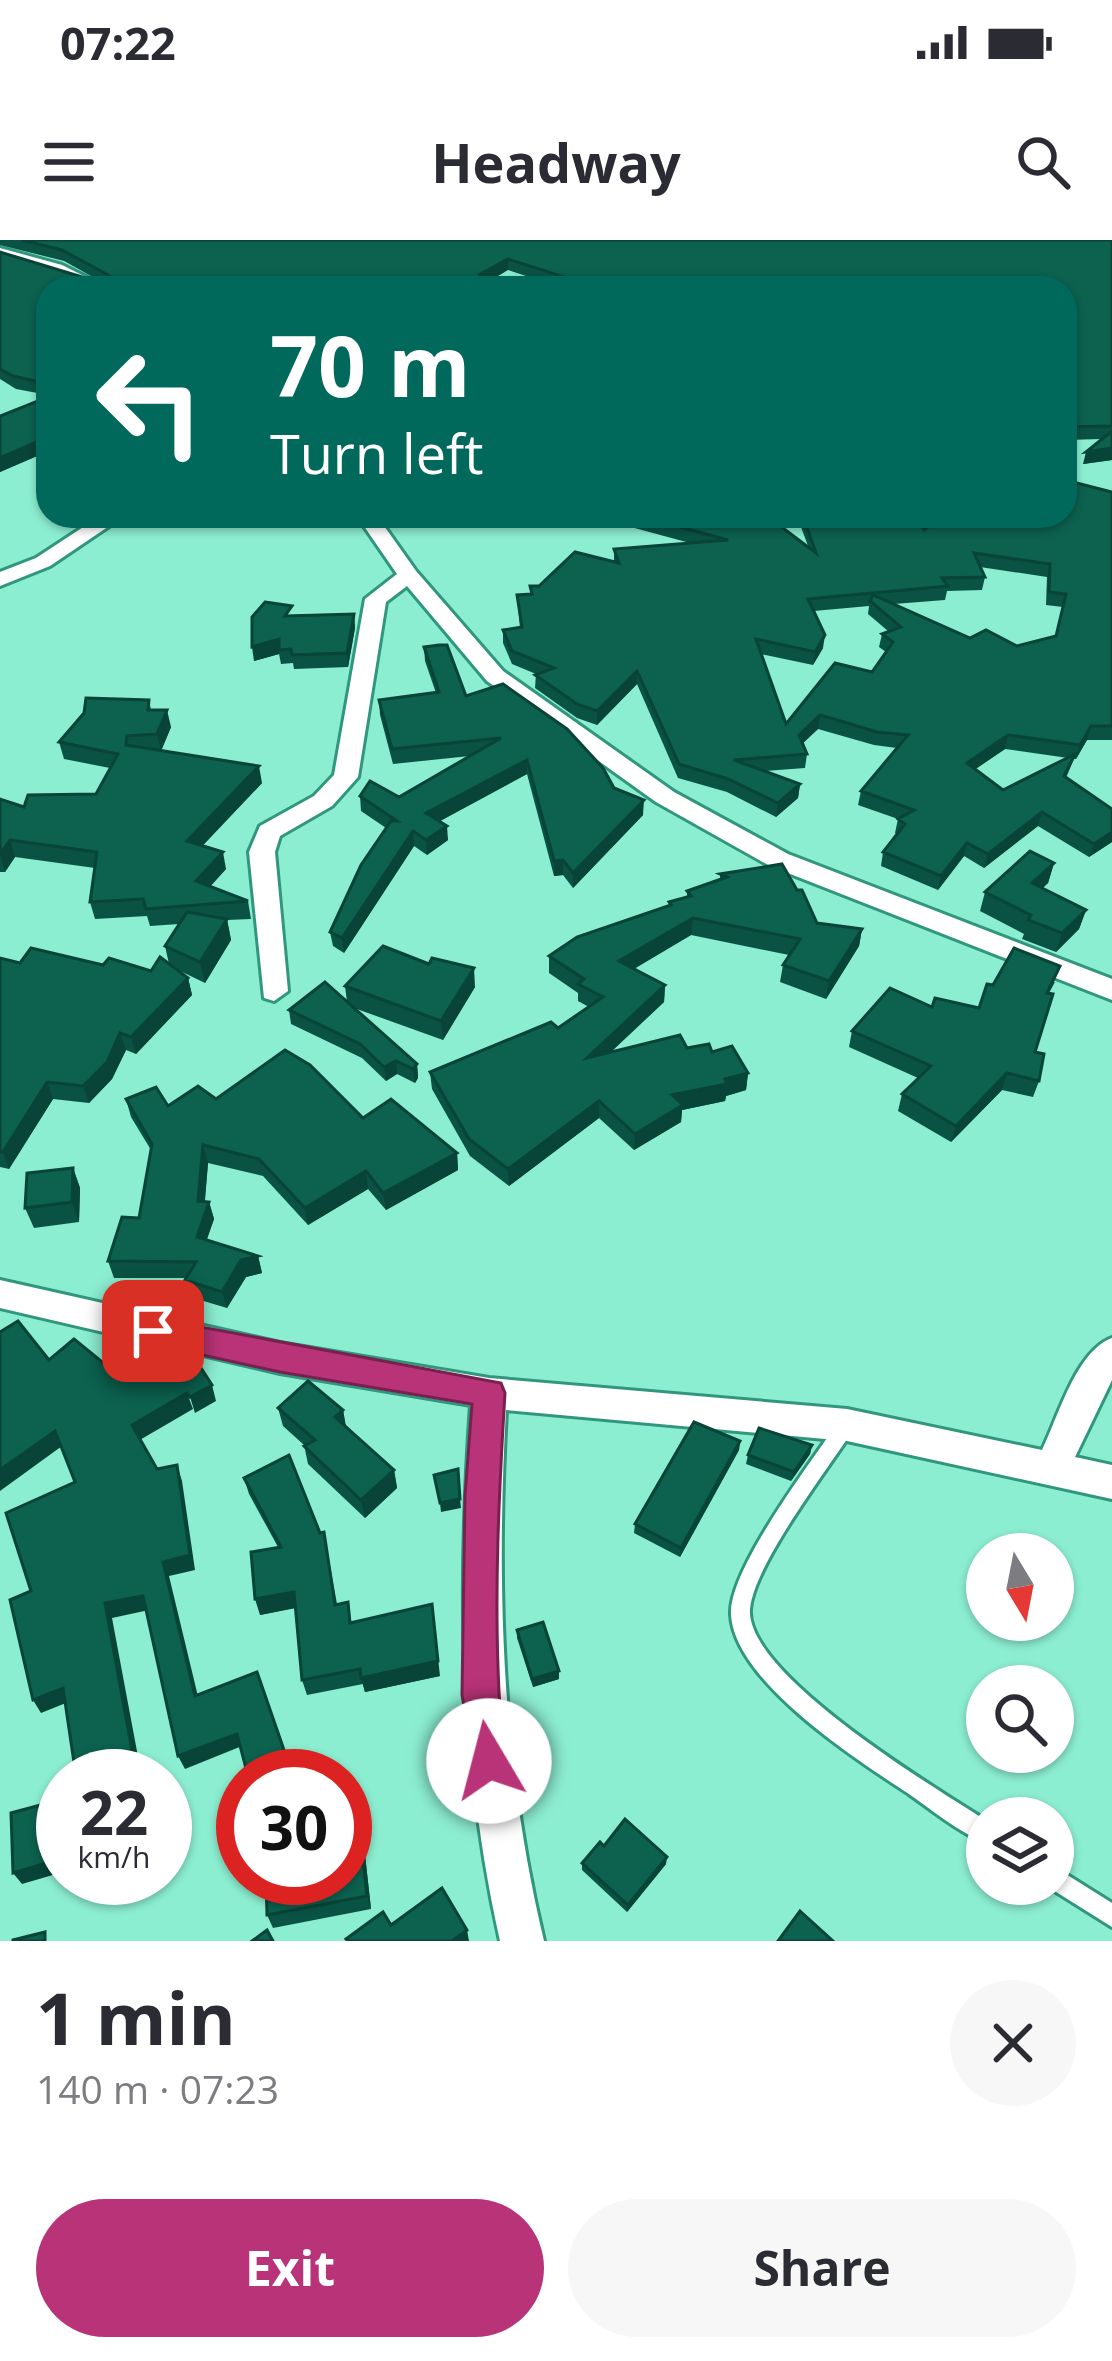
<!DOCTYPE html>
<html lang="en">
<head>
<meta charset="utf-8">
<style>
  body { margin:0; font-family:"Open Sans",sans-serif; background:#f7f7f7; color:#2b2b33; height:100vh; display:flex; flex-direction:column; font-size:45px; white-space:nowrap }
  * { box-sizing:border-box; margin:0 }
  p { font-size:39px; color:#7c7c81 }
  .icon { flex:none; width:66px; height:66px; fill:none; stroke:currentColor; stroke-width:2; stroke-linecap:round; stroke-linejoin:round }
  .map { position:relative; height:1701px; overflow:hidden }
  .drawer { display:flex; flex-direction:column; background:#fff; flex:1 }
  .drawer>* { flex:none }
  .banner { position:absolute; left:36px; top:36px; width:1041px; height:252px; border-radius:36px; box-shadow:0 3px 9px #0004; background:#00695c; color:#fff; overflow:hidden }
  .needle { width:78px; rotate:170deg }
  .controls { position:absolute; left:966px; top:1293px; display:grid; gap:24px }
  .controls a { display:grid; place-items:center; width:108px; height:108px; border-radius:50%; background:#fff; box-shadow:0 3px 9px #0004; font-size:60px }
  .speed { position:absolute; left:36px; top:1509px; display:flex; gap:24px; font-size:60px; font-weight:700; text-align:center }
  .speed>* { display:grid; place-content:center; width:156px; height:156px; border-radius:50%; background:#fff; box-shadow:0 3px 9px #0004; line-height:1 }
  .speed small { font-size:30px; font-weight:400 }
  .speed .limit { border:18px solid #d22; background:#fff; color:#111 }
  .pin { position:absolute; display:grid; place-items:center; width:102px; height:102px; color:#fff; margin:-51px; border-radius:24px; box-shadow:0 6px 18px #0006 }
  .me { position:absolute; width:132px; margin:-66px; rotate:352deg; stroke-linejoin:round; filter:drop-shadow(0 0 9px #0008) }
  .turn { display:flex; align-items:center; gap:42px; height:252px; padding:0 36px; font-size:54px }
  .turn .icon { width:156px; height:156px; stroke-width:2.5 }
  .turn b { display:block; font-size:84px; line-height:102px }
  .round { display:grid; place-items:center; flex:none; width:126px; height:126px; border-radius:63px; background:#f7f7f7 }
  .summary { display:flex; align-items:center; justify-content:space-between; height:204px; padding:0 36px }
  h1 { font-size:72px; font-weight:700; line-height:90px }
  .button { display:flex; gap:24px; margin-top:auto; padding:24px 36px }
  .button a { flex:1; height:138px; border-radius:72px; background:#b83378; color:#fff; font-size:48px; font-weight:700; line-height:138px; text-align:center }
  .button a+a { background:#f7f7f7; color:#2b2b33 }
  .status { display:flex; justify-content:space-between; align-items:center; height:84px; padding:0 60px; background:#fff; direction:ltr }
  .status svg { height:33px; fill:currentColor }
  header { display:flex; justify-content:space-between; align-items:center; height:156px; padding:0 36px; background:#fff; font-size:54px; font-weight:700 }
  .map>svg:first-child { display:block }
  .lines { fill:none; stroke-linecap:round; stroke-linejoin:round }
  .lane-casing { stroke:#30977e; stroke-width:6 }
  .street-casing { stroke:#30977e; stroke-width:6 }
  .lane { fill:#fff; fill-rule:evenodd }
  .street { fill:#fff; fill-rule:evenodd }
  .wall { fill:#0a5344; fill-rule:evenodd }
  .shaded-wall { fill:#084437 }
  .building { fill:#0c614f; stroke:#084437; stroke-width:3; fill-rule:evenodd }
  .route { fill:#b83378; stroke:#78214e; stroke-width:3 }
</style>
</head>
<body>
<div class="status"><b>07:22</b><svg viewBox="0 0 49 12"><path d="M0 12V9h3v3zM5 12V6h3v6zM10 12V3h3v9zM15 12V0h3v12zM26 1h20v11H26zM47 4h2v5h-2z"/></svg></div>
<header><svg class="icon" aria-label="menu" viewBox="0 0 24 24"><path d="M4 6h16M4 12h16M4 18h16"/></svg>Headway<svg class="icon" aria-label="search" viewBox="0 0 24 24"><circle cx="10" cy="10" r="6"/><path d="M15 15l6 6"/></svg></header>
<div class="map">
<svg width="1112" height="1701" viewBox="0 0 1112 1701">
  <rect width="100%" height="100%" fill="#8ceed1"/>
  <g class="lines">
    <defs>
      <g id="lane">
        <path d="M 845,1179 L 851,1181 L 854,1187 L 851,1193 C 825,1233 754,1325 750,1369 C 745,1434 935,1548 987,1581 L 987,1604 C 959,1592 933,1571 909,1554 C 857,1520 734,1441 731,1374 C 729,1329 812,1221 839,1181 Z"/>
        <polygon points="1053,1626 1112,1663 1112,1687 1045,1645 1053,1644"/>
      </g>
      <g id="street">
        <path d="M 0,8 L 62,25 L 108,48 C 73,48 35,27 0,18 Z"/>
        <polygon points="100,276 124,276 50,326 0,346 0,332 36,318"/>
        <polygon points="357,276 377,276 416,331 503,431 674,552 788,614 1112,739 1112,760 770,626 656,562 487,441 407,346 386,362 358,537 332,566 280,596 275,612 288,751 274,761 264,758 249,612 260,586 314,556 334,535 365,359 397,334"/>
        <path d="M 0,1040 L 280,1103 L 489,1138 L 847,1169 L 1042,1210 C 1058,1178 1076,1111 1112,1098 L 1112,1140 L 1075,1217 L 1112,1225 L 1112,1259 L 847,1201 L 506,1170 C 496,1350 502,1525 544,1701 L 500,1701 C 460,1523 458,1347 471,1165 L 280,1133 L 0,1068 Z"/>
      </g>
    </defs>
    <use href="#lane" class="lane-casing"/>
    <use href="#street" class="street-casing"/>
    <use href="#lane" class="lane"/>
    <use href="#street" class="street"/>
  </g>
  <g class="wall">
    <polygon points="0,0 1112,0 1112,220 1083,224 1102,199 1065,200 1065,48 562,48 508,30 48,48 48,155 16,149 0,139 0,12 92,40 100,41 64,21 0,5"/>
    <polygon points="48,157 48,215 44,213 0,232 0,176"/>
    <path d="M 1112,252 L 1112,500 L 1087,500 L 1076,519 L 1074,519 L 1066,538 L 1112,569 L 1112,602 L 1089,617 L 1038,586 L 984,628 L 964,616 L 938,650 L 881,626 L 883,612 L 897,595 L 895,593 L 898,579 L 858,565 L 861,551 L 897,508 L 874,505 L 818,489 L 802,503 L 807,514 L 805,528 L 765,531 L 800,544 L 798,558 L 776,577 L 727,552 L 678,538 L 637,444 L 597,485 L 577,478 L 535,448 L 536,434 L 512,424 L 503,403 L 503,390 L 520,388 L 517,355 L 530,354 L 530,346 L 539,346 L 614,322 L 614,309 L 690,303 L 590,276 L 767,276 L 808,306 L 797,276 L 914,276 L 924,290 L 1065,276 ZM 980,327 L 1047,337 L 1046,365 L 1063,367 L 1055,397 L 1017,406 L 970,398 L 894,364 L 945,360 L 947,351 L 982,350 L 985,337 ZM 869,366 L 868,374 L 888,391 L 882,394 L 879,407 L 886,412 L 872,432 L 786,484 L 761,414 L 813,425 L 823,408 L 814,371 ZM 1005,509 L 1068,518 L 1003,550 L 975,529 Z"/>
    <polygon points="354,374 355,388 348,427 294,429 293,423 281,424 279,414 254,421 293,376"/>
    <polygon points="424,407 466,456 614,548 643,575 573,648 563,635 554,636 527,534 440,581 448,600 427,615 414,606 344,713 333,706 330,692 386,588 361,571 360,556 399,557 470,516 393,524 380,475 379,460 436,453 425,421"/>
    <polygon points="149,460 151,470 171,487 161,511 262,543 203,605 226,629 210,646 248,661 251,679 227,680 231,700 205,743 176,729 188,738 192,755 136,814 126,810 112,839 89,863 53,859 9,929 0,927 0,718 20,723 103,725 151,731 169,724 165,706 179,684 150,686 147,676 95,679 90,662 95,628 15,617 5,632 0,632 0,559 24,567 96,554 110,528 64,519 59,502"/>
    <polygon points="1054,623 1048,643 1042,648 1086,670 1079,689 1056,712 1022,699 1024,694 980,671 985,652"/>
    <polygon points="720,634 817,683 862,689 859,706 826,759 780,742 783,725 789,715 691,695 634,729 665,745 664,762 611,812 687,808 712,812 748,833 746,850 726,856 725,861 682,870 681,882 634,910 599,878 509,946 470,916 432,849 430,832 558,788 589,767 578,761 578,753 549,733 549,716 669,666 669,662 687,657 687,651 720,640"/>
    <polygon points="1055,742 1049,753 1035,812 1039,841 1033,857 1002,850 951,902 898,871 902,854 918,838 849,807 852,791 932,767 979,768 993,745"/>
    <polygon points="345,746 475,747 443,800 354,768 417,824 418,838 415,843 397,834 386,841 362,818 291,784 289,770 347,762"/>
    <polygon points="126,859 168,866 216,859 363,878 457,913 458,930 386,970 368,949 308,985 263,936 208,923 205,961 209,962 214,979 206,1000 258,1016 262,1033 246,1037 227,1068 190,1057 186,1038 114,1038 108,1021 139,978 151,910 131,877"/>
    <polygon points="73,928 80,948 79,982 34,988 25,968"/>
    <polygon points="278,1168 343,1170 346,1187 394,1230 397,1248 365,1278 308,1224 304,1205 283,1186"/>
    <polygon points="740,1201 739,1210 680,1317 634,1293 635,1284"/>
    <polygon points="812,1205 810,1214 791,1241 746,1224 748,1215"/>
    <polygon points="244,1238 320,1293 324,1292 337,1364 352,1382 440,1436 365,1452 363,1444 307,1455 302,1440 296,1368 260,1375 278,1307 249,1254"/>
    <polygon points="517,1390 559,1431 559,1439 533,1447 517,1398"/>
    <polygon points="361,1602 365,1615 371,1669 273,1688 267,1675"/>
    <polygon points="604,1606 666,1624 627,1672 582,1630 582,1623"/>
  </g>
  <g class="shaded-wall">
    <polygon points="508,19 508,30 480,47 479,35"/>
    <polygon points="41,200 44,213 0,232 0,218"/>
    <polygon points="1112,208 1112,220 1083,224 1086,212"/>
    <polygon points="354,374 355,388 348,427 347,413"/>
    <polygon points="825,395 823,408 813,425 815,412"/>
    <polygon points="279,399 279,414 254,421 252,407"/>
    <polygon points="637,431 637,444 597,485 597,471"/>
    <polygon points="167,470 171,487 161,511 157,494"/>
    <polygon points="820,475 818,489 797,509 799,495"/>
    <polygon points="1091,486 1087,500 1076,519 1080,505"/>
    <polygon points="1008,495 1005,509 964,537 967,523"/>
    <polygon points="527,520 527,534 427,588 426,573"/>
    <polygon points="259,526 262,543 191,618 187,601"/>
    <polygon points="800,544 798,558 776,577 778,563"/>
    <polygon points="644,560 643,575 573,648 573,633"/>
    <polygon points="1042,572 1038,586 984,628 988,614"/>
    <polygon points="447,586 448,600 427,615 426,600"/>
    <polygon points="413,591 414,606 344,713 342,698"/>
    <polygon points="1112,592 1112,602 1089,617 1094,604"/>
    <polygon points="10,600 15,617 5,632 0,614"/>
    <polygon points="967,603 964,616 938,650 941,636"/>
    <polygon points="223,612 226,629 200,658 196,641"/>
    <polygon points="563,620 563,635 554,636 554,621"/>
    <polygon points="1054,623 1048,643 1027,663 1032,643"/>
    <polygon points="1086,670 1079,689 1056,712 1062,693"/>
    <polygon points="693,678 691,695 618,738 619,721"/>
    <polygon points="227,679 231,700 205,743 200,722"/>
    <polygon points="862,689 859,706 826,759 829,741"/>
    <polygon points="474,728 475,747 443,800 441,781"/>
    <polygon points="188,738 192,755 136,814 131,797"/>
    <polygon points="665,745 664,762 586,835 587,818"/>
    <polygon points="120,793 126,810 112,839 89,863 83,846"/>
    <polygon points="396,821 397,834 386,841 384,827"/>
    <polygon points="417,824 418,838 415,843 413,829"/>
    <polygon points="748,833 746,850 726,856 725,861 682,870 681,882 634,910 635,894 672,855"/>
    <polygon points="1007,833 1002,850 951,902 956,886"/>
    <polygon points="47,842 53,859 9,929 3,912"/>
    <polygon points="599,861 599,878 509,946 508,929"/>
    <polygon points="203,905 208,923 203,978 198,961"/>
    <polygon points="457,913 458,930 386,970 383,953"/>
    <polygon points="73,928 80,948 79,982 72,962"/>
    <polygon points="366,931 368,949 308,985 305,968"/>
    <polygon points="209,962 214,979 202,1014 197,997"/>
    <polygon points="258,1016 262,1033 246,1037 227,1068 222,1052 241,1020"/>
    <polygon points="212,1145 216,1161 195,1173 190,1157"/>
    <polygon points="187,1153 193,1169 138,1201 132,1185"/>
    <polygon points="343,1170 346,1188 335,1177"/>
    <polygon points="55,1191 62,1206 0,1251 0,1230"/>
    <polygon points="740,1201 739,1210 680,1317 681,1308"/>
    <polygon points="812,1205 810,1214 791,1241 794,1232"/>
    <polygon points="177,1225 182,1241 195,1330 169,1336 201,1469 195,1456 163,1322"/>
    <polygon points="394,1230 397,1248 365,1278 361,1260"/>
    <polygon points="460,1259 461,1268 441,1272 440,1263"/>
    <polygon points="294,1352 299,1367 260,1375 255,1359"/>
    <polygon points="143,1356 149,1370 112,1378 139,1522 118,1529 119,1536 111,1536 105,1363"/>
    <polygon points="432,1364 440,1436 365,1452 361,1438"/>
    <polygon points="559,1431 559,1439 533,1447 532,1439"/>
    <polygon points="63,1448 71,1461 41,1473 33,1460"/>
    <polygon points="237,1494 242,1506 185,1529 178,1516"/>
    <polygon points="361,1602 365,1615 371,1669 367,1656"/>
    <polygon points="667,1617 666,1624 627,1672 628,1665"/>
    <polygon points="63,1618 63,1632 22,1644 13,1633"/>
    <polygon points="467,1690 469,1701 452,1701"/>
  </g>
  <g class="building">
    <polygon points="22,0 1112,0 1112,186 1065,187 1065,48 577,48 586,44 508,19 479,35 485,48 48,48 48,144 13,136 0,129 0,12 92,40 105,41 110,36 62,10"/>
    <polygon points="48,157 48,204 41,200 0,218 0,176"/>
    <polygon points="1112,191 1112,208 1086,212"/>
    <path d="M 1065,240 L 1112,252 L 1112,486 L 1091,486 L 1080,505 L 1008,495 L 967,523 L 1003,550 L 1075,514 L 1064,536 L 1112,569 L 1112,592 L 1094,604 L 1042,572 L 988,614 L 967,603 L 941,636 L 883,612 L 905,584 L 898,579 L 914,570 L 861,551 L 908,495 L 877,492 L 820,475 L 799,495 L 807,514 L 734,520 L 800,544 L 778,563 L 728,539 L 679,524 L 637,431 L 597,471 L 577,464 L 535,435 L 554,428 L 512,411 L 503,390 L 522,387 L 517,355 L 532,354 L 530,346 L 539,346 L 575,312 L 619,323 L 614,309 L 728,300 L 639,276 L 767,276 L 816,313 L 803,276 L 914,276 L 924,290 L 943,276 L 1065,276 ZM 974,313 L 1050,324 L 1049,352 L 1066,354 L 1056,396 L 1017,406 L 986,390 L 970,398 L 873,355 L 870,361 L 901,387 L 882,394 L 893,402 L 872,432 L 835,423 L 786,484 L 756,399 L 815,412 L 825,395 L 808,359 L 948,346 L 942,338 L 985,337 Z"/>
    <polygon points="265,362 292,366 285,376 354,374 347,413 292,415 291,409 279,410 279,399 252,407 252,377"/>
    <polygon points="439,405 447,405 466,456 503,444 567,489 603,528 614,548 644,560 573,633 563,620 554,621 527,520 426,573 447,586 426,600 413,591 342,698 330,692 361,625 391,581 397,581 360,556 370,541 399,557 501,498 392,509 379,460 439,452 424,407"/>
    <polygon points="86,458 149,460 148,470 167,470 157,494 127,496 126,505 259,526 187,601 223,612 196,641 248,661 146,669 143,659 90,662 97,612 10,600 0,614 0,559 24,567 28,555 96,554 118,514 59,502 84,473"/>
    <polygon points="1030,611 1054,623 1032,643 1086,670 1062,693 1028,680 1031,675 985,652"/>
    <polygon points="782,624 797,650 802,650 817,683 862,689 829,741 783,725 800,699 693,678 619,721 665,745 587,818 680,795 687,808 709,804 712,812 732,806 748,833 725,839 727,844 672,855 683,865 635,894 599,861 508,929 469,899 430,832 551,782 558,788 603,757 578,744 584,739 549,716 577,697 671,665 669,662 691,656 687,651 727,637 720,634"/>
    <polygon points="187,672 227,679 200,722 165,706"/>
    <polygon points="383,706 429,724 432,718 474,728 441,781 345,746"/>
    <polygon points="31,708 103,725 109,718 151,731 160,717 188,738 131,797 120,793 107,822 83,846 47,842 3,912 0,912 0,718 20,723"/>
    <polygon points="1014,708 1060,726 1047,753 1053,754 1035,812 1044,814 1039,841 1007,833 956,886 902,854 931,826 852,791 890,748 932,767 935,758 979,768 987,744 993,745"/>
    <polygon points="325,742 417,824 413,829 396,821 384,827 360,804 289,770"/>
    <polygon points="285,810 310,825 363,878 391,859 457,913 383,953 366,931 305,968 259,919 203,905 198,961 209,962 197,997 258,1016 241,1020 222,1052 185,1040 196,1022 108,1021 122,977 139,978 152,904 126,859 156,847 168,866 198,846 216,859"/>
    <polygon points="73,928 72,962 25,968 27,933"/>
    <polygon points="18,1081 49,1120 74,1099 118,1135 148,1118 154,1126 188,1108 212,1145 190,1157 187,1153 132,1185 157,1229 177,1225 190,1315 163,1322 195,1456 257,1432 293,1536 248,1536 237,1494 178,1516 143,1356 105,1363 132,1510 111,1517 111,1536 76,1536 63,1448 33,1460 10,1360 31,1351 6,1273 75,1242 55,1191 0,1230 0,1092"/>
    <polygon points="308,1141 343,1170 335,1177 394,1230 361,1260 304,1206 315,1200 278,1168"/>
    <polygon points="694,1182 740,1201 681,1308 635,1284"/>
    <polygon points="759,1188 812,1205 794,1232 748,1215"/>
    <polygon points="289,1215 320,1293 324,1292 335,1365 348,1362 350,1383 432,1364 438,1421 361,1438 360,1429 302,1440 294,1352 255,1359 251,1312 281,1307 244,1238"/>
    <polygon points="458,1229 460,1259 440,1263 434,1235"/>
    <polygon points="543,1382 559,1431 532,1439 517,1390"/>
    <polygon points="63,1559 63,1618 13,1633 11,1573"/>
    <polygon points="625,1579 667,1617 628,1665 582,1623 600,1602 604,1606"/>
    <polygon points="361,1602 367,1656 267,1675 266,1638 345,1638 345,1605"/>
    <polygon points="442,1648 467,1690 452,1701 348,1701 346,1699 383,1672 391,1685"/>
    <polygon points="800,1671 833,1701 778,1701"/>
    <polygon points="267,1690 273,1701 252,1701"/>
    <polygon points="45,1692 45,1701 13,1701 13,1700"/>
  </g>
  <path class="route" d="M 153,1078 L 501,1143 L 505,1153 C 499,1252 494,1352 499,1452 C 500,1479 513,1509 503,1534 L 489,1540 L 476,1534 L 462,1455 L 465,1256 L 472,1164 L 280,1132 L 153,1104 L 142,1100 L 137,1091 L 142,1082 Z"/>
</svg>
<div class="controls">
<a><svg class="needle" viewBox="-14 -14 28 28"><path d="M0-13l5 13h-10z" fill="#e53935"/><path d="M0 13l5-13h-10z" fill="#7c7c81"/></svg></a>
<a><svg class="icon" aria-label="search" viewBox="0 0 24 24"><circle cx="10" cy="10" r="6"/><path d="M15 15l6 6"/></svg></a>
<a><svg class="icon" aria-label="layers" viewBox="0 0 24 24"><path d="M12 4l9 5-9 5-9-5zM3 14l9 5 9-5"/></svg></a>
</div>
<div class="speed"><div>22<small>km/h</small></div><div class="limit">30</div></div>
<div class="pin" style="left:153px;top:1091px;background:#d93025"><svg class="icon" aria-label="arrive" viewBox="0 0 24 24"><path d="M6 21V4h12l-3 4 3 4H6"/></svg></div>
<svg class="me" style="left:489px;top:1521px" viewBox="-20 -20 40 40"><circle r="19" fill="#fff"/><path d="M0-13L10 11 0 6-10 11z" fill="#b83378"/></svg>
<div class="banner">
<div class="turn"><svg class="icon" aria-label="left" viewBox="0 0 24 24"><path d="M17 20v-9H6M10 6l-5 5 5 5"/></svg><div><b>70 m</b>Turn left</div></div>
</div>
</div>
<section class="drawer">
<div class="summary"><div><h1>1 min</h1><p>140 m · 07:23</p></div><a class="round"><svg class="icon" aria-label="close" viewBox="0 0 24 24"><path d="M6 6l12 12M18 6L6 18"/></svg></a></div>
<div class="button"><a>Exit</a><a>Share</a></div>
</section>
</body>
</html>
